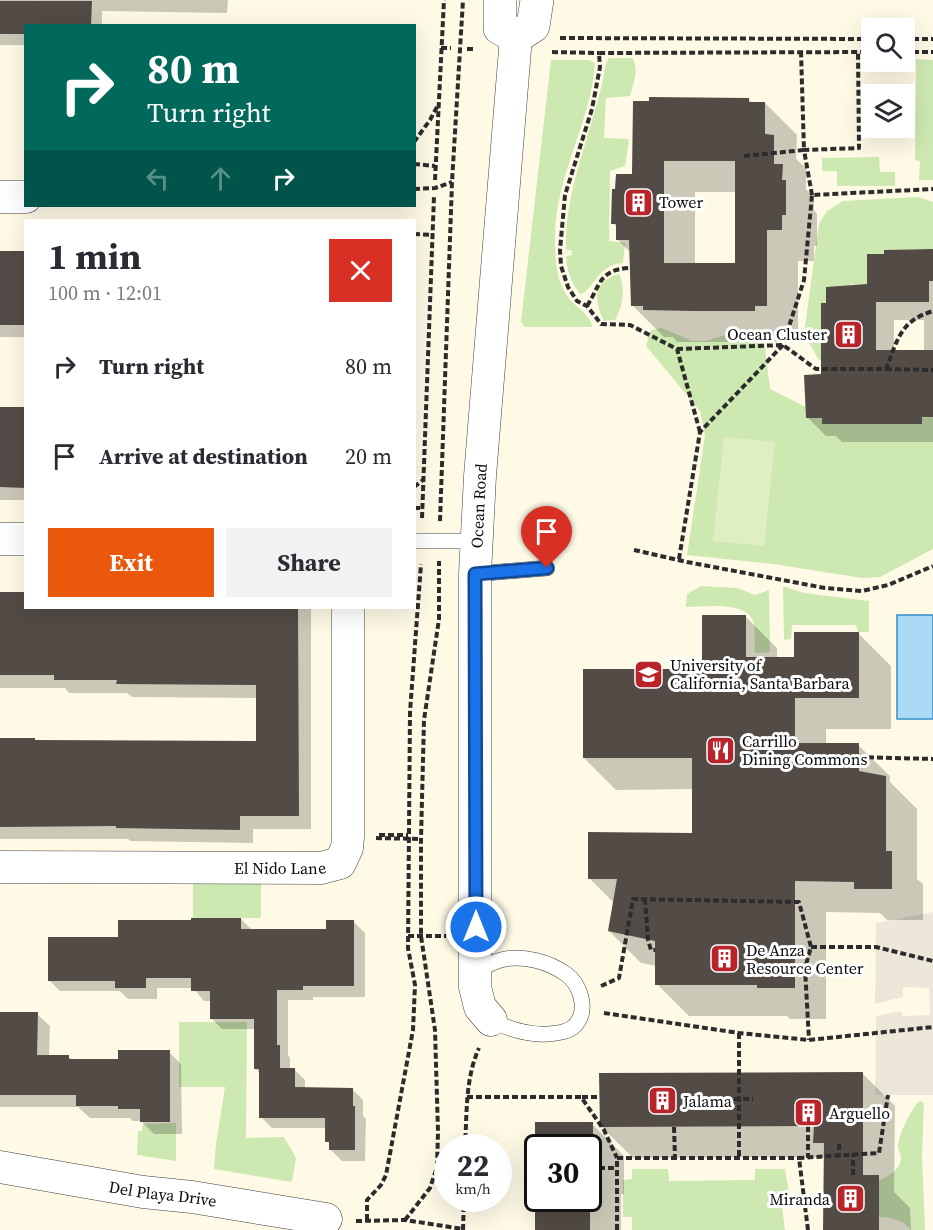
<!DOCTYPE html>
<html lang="en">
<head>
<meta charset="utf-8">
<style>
  body { margin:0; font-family:"Source Serif 4",serif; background:#f2f2f3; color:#2b2b33; height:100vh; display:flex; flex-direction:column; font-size:22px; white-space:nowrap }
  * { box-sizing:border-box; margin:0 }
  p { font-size:20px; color:#7c7c81 }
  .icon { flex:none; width:33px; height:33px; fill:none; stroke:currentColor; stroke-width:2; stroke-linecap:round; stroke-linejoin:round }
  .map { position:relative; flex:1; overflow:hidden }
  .details { position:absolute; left:24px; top:219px; width:392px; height:390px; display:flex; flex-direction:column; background:#fff; border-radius:0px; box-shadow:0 6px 24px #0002 }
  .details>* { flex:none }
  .hud { position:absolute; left:24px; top:24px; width:392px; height:183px; border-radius:0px; box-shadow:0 6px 24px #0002; background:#00695c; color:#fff; overflow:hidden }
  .controls { position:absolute; left:861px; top:18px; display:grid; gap:12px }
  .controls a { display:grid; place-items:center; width:54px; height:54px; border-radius:0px; background:#fff; box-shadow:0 6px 24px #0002; font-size:30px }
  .speed { position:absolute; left:434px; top:1134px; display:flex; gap:12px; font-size:30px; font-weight:700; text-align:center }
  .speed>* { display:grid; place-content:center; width:78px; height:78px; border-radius:50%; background:#fff; box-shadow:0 6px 24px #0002; line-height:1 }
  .speed small { font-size:15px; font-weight:400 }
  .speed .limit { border:3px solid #111; border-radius:9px; background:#fff; color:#111 }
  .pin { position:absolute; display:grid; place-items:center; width:51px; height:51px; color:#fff; margin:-62px -26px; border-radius:50% 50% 50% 0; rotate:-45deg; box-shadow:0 0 6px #0007 }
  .pin .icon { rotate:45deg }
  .me { position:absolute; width:66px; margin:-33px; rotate:0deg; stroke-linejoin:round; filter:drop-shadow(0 0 4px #0008) }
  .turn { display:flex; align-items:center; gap:21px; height:126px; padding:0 24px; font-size:27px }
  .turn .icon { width:78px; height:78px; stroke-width:2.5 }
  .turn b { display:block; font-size:42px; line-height:51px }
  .lanes { display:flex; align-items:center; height:57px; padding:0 24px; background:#0003; justify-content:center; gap:30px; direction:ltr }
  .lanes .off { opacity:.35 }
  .round { display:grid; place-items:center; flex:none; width:63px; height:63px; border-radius:0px; background:#f2f2f3 }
  .overview { display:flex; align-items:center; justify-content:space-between; height:102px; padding:0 24px }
  h1 { font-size:36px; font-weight:700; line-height:45px }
  .button { display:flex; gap:12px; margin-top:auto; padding:12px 24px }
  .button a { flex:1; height:69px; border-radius:0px; background:#ea580c; color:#fff; font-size:24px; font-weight:700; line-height:69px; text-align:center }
  .button a+a { background:#f2f2f3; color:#2b2b33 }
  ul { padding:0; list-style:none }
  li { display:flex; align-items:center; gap:18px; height:90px; padding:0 24px }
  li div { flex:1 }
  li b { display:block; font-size:22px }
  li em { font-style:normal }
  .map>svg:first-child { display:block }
  .green { fill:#cee8b2 }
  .pitch { fill:#e0efc3 }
  .plaza { fill:#ece7d8 }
  .water { fill:#acdaf6; stroke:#338fcc; stroke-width:1.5 }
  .shadow { fill:#0003; fill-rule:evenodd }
  .building { fill:#524b46; fill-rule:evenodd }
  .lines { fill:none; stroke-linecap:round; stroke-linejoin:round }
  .service-casing { stroke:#3d3d3d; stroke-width:16 }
  .minor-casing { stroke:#3d3d3d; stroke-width:33 }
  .tertiary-casing { stroke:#3d3d3d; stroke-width:34 }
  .path { stroke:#2c2c2c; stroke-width:4; stroke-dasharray:6 3; stroke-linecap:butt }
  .service { stroke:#fff; stroke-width:15 }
  .minor { stroke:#fff; stroke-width:32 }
  .tertiary { stroke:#fff; stroke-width:33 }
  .route-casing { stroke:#114b97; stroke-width:15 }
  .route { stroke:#1a73e8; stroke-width:10 }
  .labels { text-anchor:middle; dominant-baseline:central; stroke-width:6; stroke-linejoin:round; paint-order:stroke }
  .poi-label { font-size:16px; fill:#0a0a0a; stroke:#fff; text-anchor:start }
  .street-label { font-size:16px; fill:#0a0a0a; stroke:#fff }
</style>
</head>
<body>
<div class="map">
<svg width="933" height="1230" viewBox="0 0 933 1230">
  <rect width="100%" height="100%" fill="#fffae6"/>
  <g class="green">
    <path d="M 609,58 L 632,58 C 640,68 633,85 630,96 L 606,98 L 604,138 L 629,139 L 625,166 L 610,171 L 609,241 L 625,243 L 623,263 C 596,265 593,292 580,294 C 571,283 567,270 566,256 L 572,255 L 571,250 L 566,250 C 564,185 596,126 606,63 Z"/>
    <polygon points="916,59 933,60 933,180 919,180 920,161 915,160"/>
    <path d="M 551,60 L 589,60 L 595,63 C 591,123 555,176 555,238 C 555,258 556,279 567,296 C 574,306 592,315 592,327 L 525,327 L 521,322 Z"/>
    <polygon points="879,157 880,172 895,172 895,186 837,186 837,171 822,171 822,158"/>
    <polygon points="918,197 933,202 933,249 884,250 884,254 867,254 867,279 874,286 850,284 850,287 826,287 826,303 821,304 821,337 856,361 819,360 804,334 819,224 827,211 843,201"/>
    <path d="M 619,274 C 626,288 623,306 615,320 L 604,321 C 593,299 593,282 619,274 Z"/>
    <polygon points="662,328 692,341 706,341 737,331 748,331 764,339 770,389 806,407 806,418 822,418 822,424 933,417 933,549 880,577 862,578 773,564 687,555 705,435 700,411 646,346 651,330"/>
    <path d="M 701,586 L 737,588 L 755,595 L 769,590 L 770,652 L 755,653 C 754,643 755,633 754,624 C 749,600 704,607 686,607 L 687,594 Z"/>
    <polygon points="783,586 804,593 869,601 869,632 858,632 856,625 792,625 791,639 784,640"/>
    <polygon points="193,882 261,883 261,918 193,918"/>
    <polygon points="179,1022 247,1022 246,1138 284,1137 296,1158 292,1182 214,1169 216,1144 225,1087 179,1087"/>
    <path d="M 920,1101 L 924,1103 L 922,1154 L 925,1230 L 911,1230 C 905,1221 891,1217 879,1217 L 879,1180 C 889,1177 901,1169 901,1157 C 900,1154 899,1151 898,1148 C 897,1138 912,1106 920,1101 Z"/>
    <polygon points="176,1123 176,1161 137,1155 138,1131 142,1131 143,1124"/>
    <polygon points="632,1169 668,1169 669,1181 755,1180 755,1169 785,1169 791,1206 782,1207 785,1230 632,1230 632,1217 623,1217 623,1180 632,1179"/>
  </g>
  <polygon class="pitch" points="724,437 775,442 764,546 713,541"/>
  <polygon class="plaza" points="933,912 933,1095 875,1095 876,1016 901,1011 903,1016 930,1015 929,988 903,987 903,997 875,1004 876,923"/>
  <rect class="water" x="897" y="615" width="36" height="104"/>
  <g class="shadow">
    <polygon points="0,0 228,0 227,13 102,11 102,26 26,26 26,45 0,45"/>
    <path d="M 748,99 L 752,103 L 765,103 L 797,135 L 796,159 L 806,168 L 806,189 L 814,198 L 814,210 L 817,214 L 817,246 L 814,246 L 814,261 L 798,261 L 798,338 L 786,338 L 786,342 L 677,342 L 673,337 L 664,337 L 632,305 L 631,253 L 617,239 L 618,228 L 613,223 L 634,176 ZM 695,192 L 736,192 L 736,264 L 695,264 Z"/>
    <path d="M 933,250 L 933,442 L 842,442 L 836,436 L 826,436 L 807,417 L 822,375 L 885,255 ZM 894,320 L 924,320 L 924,352 L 894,352 Z"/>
    <rect x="0" y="253" width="26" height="84"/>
    <polygon points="0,408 26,409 26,500 0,500"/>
    <polygon points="0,594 26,608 311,608 311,829 253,829 253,843 131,841 128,839 0,839 0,739 37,742 258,742 258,698 132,697 127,693 69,693 65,688 0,688"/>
    <polygon points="745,616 777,648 777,659 796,659 859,634 891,666 891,729 826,729 826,744 858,745 890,776 890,782 917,809 917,879 923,884 923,920 887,920 880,913 826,912 826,1019 790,1019 787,1016 689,1016 657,984 657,966 641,963 609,931 614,903 589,878 693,834 694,789 616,790 584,758 704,671"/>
    <polygon points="241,919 252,930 328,931 354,922 365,933 365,997 313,997 313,1000 288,1000 288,1055 290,1058 290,1069 294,1069 305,1080 305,1088 352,1089 363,1100 363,1116 366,1119 365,1161 342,1161 331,1150 331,1145 327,1141 327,1128 272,1128 261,1117 261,1074 256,1069 256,1029 222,1029 211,1018 211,1001 204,1001 193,988 157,988 157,999 128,999 120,991 60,991 49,980 120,939"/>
    <polygon points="0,1013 37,1014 50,1026 49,1056 68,1056 73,1061 120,1061 169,1052 181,1064 182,1134 154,1134 141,1121 133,1121 130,1118 90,1118 78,1107 0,1107"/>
    <polygon points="863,1074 895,1106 894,1192 910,1208 911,1230 825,1230 825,1157 633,1158 601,1126"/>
    <path d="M 536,1123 L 592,1124 L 624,1156 L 624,1194 L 621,1194 L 621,1230 L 536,1230 ZM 537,1148 L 588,1148 L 588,1198 L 537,1198 Z"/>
  </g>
  <g class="building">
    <polygon points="0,1 92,1 91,26 26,26 26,34 0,34"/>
    <path d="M 649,97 L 749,98 L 749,102 L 765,102 L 765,134 L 774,135 L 774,164 L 783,164 L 782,180 L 786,180 L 786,215 L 782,215 L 782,230 L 767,230 L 767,306 L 755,306 L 755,311 L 694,311 L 643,310 L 643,306 L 631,306 L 629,240 L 616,240 L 616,224 L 611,224 L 612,189 L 615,189 L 616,174 L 632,174 L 633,101 L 649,101 ZM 664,161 L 735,161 L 735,263 L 664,263 Z"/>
    <polygon points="933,249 933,281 929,281 929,302 876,302 876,350 933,350 933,417 922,417 922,424 822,424 822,418 806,418 804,375 821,374 821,303 826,303 826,287 867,284 867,254 884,254 884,250"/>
    <rect x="0" y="251" width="26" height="74"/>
    <polygon points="0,407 26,407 26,488 0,487"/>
    <polygon points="0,592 26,592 26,608 298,608 299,816 240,816 240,830 116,828 116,826 0,827 0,738 35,738 35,740 256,741 256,685 116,684 117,680 54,680 54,675 0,675"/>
    <polygon points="702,615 746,615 746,657 794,657 794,632 859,632 859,698 795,698 795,743 859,743 859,771 886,776 886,851 892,851 892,889 854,889 854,882 795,881 795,988 757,988 757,985 655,985 655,941 608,931 617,879 588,879 588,832 692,833 692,758 583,758 583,669 702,669"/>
    <polygon points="191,918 241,918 241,929 326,929 326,920 354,920 354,986 303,986 303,990 277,990 277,1045 280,1045 280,1068 295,1068 295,1087 353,1088 353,1106 355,1106 355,1150 329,1150 329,1142 325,1142 325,1118 259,1118 259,1069 254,1069 254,1019 210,1019 210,991 191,991 191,978 146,978 146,988 115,988 115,981 48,981 48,937 118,937 118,920 191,920"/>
    <polygon points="0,1012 38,1012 37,1055 69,1055 69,1059 118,1059 118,1050 170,1050 170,1122 140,1122 140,1109 118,1109 118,1106 76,1106 76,1095 0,1095"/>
    <polygon points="863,1072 863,1175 879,1175 879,1230 823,1230 824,1143 813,1143 814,1126 600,1127 599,1073"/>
    <rect x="535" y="1122" width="58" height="26"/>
    <rect x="535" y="1198" width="55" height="32"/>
  </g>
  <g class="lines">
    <defs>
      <g id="service">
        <polyline points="414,541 477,541"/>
        <polyline points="475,574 547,568"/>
        <path d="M 476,971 C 484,968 492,962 501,960 C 522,954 549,962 566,974 C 580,984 588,1008 577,1023 C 571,1032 558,1033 548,1034 C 529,1035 508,1029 491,1020"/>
      </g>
      <g id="minor">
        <polyline points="0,197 26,197"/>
        <polyline points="0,539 26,539"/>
        <path id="s1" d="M 0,867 L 321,868 L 340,863 L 347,848 L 348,837 L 348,608"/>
        <path id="s2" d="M 491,1020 L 480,1007 L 475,987 L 475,574 L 480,476 L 516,37"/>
        <path id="s3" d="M 0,1167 L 143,1192 L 192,1197 L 326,1219"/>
      </g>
      <polyline id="tertiary" points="500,0 500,28 516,37 533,26 537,0"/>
    </defs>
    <use href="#service" class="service-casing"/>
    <use href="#minor" class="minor-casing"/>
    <use href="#tertiary" class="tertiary-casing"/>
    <g class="path">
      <polyline points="560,38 872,39"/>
      <polyline points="904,39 933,39"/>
      <polyline points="441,48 451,48"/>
      <polyline points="467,49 476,49"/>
      <polyline points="552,52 599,53"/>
      <polyline points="904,52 933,52"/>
      <polyline points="414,142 430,120 438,105"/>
      <polyline points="744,156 804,150 801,52"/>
      <polyline points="414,164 435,166"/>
      <polyline points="435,180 444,0"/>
      <polyline points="414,189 435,188 452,182"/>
      <polyline points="812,195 804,150 859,148 858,52"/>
      <polyline points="414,234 434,235"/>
      <path d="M 587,306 C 601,284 599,270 629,268"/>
      <path d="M 677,349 L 783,345 L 816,369 L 886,369 C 898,339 900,321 933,311"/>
      <polyline points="886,369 933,370"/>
      <polyline points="700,432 677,349 630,325 601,324 587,306 577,301 568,287 561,266 560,250 565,195 592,109 600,67 599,53 872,52"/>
      <polyline points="414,487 423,480"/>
      <polyline points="414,508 423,508"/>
      <polyline points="422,518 434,196"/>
      <polyline points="440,521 452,182 463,0"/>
      <polyline points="634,550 687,562 825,588 862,591 888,585 933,566"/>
      <polyline points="679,559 700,432 783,345 804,280 812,195 933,189"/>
      <polyline points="859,757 933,759"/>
      <polyline points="379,835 408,835"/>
      <polyline points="376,838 421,839"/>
      <polyline points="645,899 648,940 651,950 655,950"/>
      <polyline points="408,936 446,936"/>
      <polyline points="811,947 876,947 933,961"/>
      <polyline points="795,968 805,968"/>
      <polyline points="601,986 619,978 633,899 799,902 811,947 805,968 809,1040"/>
      <polyline points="604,1013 739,1033 809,1040 933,1027"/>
      <polyline points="739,1033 739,1159"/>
      <polyline points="467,1097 581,1097 604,1130 617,1158"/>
      <polyline points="582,1097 600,1097"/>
      <polyline points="725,1099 753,1099"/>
      <polyline points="808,1126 808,1158"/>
      <polyline points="674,1127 675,1158"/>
      <polyline points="839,1144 839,1156"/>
      <path d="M 465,1148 C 467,1114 465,1079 479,1048"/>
      <polyline points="590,1168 617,1168"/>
      <polyline points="853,1175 853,1155"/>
      <polyline points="367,1220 367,1200 381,1185 386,1175 413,1030 415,985 408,948 410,712 421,564"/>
      <polyline points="405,1220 430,1188 437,1167 438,1132 435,1030 421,936 421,839 424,720 439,619 439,561"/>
      <polyline points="356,1221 405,1220 463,1229"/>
      <polyline points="463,1230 464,1198"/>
      <polyline points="617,1230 617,1158 799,1158"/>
      <polyline points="808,1230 799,1158 879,1153 888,1095"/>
    </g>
    <use href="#service" class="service"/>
    <use href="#minor" class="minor"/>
    <use href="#tertiary" class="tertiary"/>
  </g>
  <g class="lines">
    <defs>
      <polyline id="route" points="476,927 475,574 547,568"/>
    </defs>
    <use href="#route" class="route-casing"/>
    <use href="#route" class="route"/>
  </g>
  <defs>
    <symbol id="building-square" viewBox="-11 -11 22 22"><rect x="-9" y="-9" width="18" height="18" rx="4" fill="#b8242a" stroke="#fff"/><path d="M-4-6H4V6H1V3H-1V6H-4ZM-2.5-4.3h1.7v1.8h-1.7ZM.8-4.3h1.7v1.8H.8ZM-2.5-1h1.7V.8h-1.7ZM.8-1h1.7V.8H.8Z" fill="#fff"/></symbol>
    <symbol id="university-square" viewBox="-11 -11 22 22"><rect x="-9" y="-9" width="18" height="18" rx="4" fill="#b8242a" stroke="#fff"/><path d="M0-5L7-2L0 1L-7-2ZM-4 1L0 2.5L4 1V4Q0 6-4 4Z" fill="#fff"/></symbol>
    <symbol id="restaurant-square" viewBox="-11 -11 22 22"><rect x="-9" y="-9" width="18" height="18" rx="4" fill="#b8242a" stroke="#fff"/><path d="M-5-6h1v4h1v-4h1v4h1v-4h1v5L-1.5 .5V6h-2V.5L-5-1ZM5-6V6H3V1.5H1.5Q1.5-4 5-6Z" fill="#fff"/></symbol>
  </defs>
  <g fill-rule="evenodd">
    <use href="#building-square" x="622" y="186" width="33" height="33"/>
    <use href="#building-square" x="832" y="318" width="33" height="33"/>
    <use href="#university-square" x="632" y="658" width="33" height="33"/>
    <use href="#restaurant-square" x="704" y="734" width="33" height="33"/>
    <use href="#building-square" x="708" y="942" width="33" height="33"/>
    <use href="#building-square" x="646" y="1084" width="33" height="33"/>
    <use href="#building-square" x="792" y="1096" width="33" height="33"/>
    <use href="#building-square" x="834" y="1182" width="33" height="33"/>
  </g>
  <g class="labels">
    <g class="poi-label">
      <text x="659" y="202">Tower</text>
      <text x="827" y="334" text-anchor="end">Ocean Cluster</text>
      <text x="670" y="665">University of<tspan x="670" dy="18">California, Santa Barbara</tspan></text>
      <text x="742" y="741">Carrillo<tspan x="742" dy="18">Dining Commons</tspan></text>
      <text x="746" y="950">De Anza<tspan x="746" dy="18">Resource Center</tspan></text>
      <text x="683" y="1101">Jalama</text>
      <text x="829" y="1113">Arguello</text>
      <text x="830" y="1199" text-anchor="end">Miranda</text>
    </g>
    <g class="street-label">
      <text stroke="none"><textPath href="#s2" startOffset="519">Ocean Road</textPath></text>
      <text stroke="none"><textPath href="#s1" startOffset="280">El Nido Lane</textPath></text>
      <text stroke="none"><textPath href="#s3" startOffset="165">Del Playa Drive</textPath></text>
    </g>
  </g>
</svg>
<div class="controls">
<a><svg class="icon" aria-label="search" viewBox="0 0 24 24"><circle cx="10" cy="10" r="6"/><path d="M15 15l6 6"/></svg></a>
<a><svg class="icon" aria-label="layers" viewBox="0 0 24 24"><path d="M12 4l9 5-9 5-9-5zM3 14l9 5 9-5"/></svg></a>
</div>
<div class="speed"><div>22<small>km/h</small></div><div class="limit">30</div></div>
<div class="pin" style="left:547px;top:568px;background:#d93025"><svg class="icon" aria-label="arrive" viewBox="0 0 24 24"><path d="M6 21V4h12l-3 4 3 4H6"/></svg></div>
<svg class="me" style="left:476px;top:927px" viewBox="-20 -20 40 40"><circle r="17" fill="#1a73e8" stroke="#fff" stroke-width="3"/><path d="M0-11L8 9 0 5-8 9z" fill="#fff"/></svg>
<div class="hud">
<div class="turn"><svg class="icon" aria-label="right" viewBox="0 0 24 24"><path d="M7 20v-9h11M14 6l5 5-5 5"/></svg><div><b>80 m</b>Turn right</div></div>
<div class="lanes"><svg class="icon off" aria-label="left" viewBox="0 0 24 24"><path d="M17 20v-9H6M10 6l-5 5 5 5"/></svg><svg class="icon off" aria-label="ahead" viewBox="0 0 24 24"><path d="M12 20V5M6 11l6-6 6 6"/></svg><svg class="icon" aria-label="right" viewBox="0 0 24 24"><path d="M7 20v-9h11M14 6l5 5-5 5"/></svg></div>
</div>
<section class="details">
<div class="overview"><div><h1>1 min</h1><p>100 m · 12:01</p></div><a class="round" style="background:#d93025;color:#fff"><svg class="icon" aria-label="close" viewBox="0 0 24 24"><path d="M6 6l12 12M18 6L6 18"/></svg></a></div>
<ul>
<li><svg class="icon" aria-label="right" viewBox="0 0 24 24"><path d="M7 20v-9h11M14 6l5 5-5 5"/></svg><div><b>Turn right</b></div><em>80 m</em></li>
<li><svg class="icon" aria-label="arrive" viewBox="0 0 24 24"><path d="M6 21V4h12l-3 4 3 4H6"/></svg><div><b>Arrive at destination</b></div><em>20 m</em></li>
</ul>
<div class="button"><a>Exit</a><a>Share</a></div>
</section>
</div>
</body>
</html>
